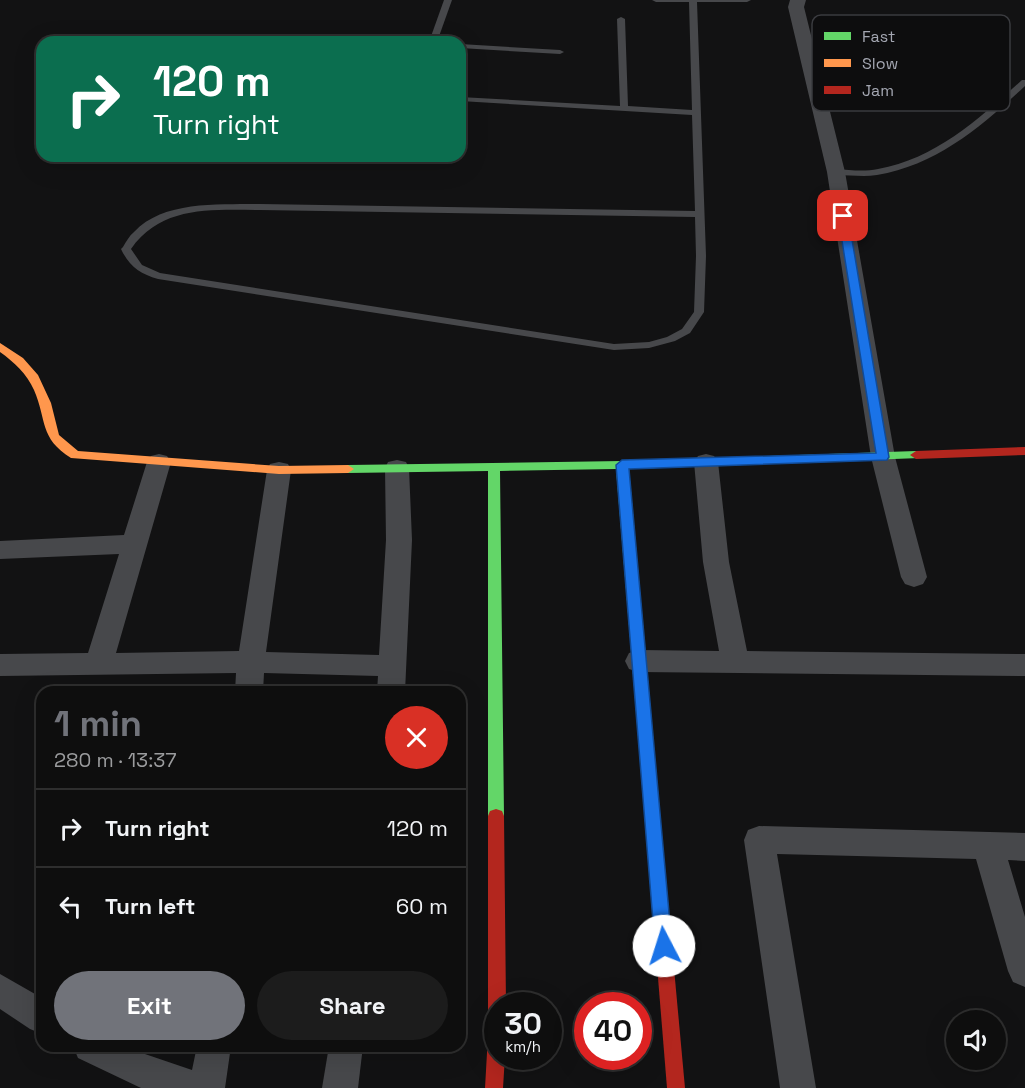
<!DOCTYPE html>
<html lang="en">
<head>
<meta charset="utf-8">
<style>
  body { margin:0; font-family:"Space Grotesk",sans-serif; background:#1c1c1c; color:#f1f3f6; height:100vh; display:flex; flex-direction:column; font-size:22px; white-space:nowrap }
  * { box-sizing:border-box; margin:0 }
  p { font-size:20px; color:#9b9c9e }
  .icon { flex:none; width:33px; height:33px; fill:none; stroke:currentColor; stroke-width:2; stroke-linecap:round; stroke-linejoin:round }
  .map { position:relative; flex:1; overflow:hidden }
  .sheet { position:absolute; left:36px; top:686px; width:430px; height:366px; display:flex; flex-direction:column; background:#0e0e0e; border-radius:18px; box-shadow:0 6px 24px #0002,0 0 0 2px #2e2e2e }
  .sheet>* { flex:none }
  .banner { position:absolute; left:36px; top:36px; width:430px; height:126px; border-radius:18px; box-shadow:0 6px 24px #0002,0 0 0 2px #2e2e2e; background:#0b6e4f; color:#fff; overflow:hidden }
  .buttons { position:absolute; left:946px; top:1010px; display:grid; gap:12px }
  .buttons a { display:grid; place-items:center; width:60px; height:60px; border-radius:50%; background:#0e0e0e; box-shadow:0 6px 24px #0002,0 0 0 2px #2e2e2e; font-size:30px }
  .speed { position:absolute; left:484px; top:992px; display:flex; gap:12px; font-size:30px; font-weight:700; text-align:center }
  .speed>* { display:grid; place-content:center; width:78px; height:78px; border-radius:50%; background:#0e0e0e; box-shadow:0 6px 24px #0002,0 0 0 2px #2e2e2e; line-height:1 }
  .speed small { font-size:15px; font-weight:400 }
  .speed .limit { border:9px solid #d22; background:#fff; color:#111 }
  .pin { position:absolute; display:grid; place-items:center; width:51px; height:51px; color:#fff; margin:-26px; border-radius:12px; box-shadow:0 3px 9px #0006 }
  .me { position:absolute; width:66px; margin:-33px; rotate:355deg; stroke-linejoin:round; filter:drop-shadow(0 0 4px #0008) }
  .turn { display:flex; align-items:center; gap:21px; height:126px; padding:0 18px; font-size:27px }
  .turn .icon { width:78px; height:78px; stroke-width:2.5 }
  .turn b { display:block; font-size:42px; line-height:51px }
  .round { display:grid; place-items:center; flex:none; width:63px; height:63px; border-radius:32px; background:#1c1c1c }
  .summary { display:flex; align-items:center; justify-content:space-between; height:102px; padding:0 18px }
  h1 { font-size:36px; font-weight:700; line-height:45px; color:#71737a }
  .cta { display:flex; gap:12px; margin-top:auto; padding:12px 18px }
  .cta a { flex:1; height:69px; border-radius:36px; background:#71737a; color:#fff; font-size:24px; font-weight:700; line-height:69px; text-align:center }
  .cta a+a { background:#1c1c1c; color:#f1f3f6 }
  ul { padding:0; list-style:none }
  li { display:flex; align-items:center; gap:18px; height:78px; padding:0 18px; border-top:2px solid #2e2e2e }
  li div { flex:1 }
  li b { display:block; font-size:22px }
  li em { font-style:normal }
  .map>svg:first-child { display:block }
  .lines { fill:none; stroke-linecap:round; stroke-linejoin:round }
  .lane { fill:#47484b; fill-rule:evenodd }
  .street { fill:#47484b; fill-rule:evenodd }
  .fast { fill:#63d668; fill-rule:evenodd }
  .slow { fill:#ff974d; fill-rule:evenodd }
  .jam { fill:#b3261e; fill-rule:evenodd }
  .route { fill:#1a73e8; stroke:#114b97; stroke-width:1.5 }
  .key { fill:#0d0d0e; stroke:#3a3b3f; stroke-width:1.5 }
  .key-label { font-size:16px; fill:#a4a7b2 }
</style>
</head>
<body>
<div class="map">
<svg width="1025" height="1088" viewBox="0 0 1025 1088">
  <rect width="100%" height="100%" fill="#121213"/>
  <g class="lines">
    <g class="lane">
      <polygon points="444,0 452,0 437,42 429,42"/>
      <path d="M 652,0 L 751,0 L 747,2 L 697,2 L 706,256 L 704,312 L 690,333 L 675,341 L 649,348 L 614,350 L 158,279 C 140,274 129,266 121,249 L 123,247 C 126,242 129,236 134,232 C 164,200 220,205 260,204 L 695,211 L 692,115 L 460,101 L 460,97 L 620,106 L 617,19 L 621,17 L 625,19 L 628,106 L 692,110 L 689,2 L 656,2 ZM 260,210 L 695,217 L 696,256 L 694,312 L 682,329 L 667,337 L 649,342 L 614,344 L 160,273 L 142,265 L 131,249 C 162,205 212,210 260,210 Z"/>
      <polygon points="460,44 560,50 564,52 560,54 460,48"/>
      <path d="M 1022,80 L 1025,80 L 1025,86 C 982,126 937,165 877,175 C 864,177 850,175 836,175 L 832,172 L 836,169 C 850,170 864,172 878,169 C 936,159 980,118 1022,80 Z"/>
    </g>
    <g class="street">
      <polygon points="790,0 806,0 804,7 845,172 895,457 927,577 923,584 914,587 905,584 901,577 871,457 827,172 788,7"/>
      <polygon points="159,454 167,456 171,462 116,653 239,651 267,470 270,464 279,462 288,464 291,470 266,652 379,655 386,540 385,468 388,462 397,460 406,462 409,468 412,540 405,692 377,692 378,676 264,673 263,692 235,692 236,673 0,676 0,654 88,653 119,554 0,559 0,541 124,535 147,462 151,456"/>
      <polygon points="706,454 714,456 718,462 729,562 747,651 1025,654 1025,676 639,672 629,669 625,661 629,653 639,650 719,651 703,562 694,462 698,456"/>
      <polygon points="759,826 1025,833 1025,861 1008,860 1025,917 1025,987 1013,982 1008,971 976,859 777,854 816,1088 780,1088 744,840 748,830"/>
      <polygon points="0,974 42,998 42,1034 30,1029 0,1009"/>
      <polygon points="73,1046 126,1046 142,1053 192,1070 197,1046 231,1046 225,1088 141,1088 78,1058"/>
      <polygon points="329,1046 363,1046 358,1088 322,1088"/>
    </g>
    <polygon class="fast" points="916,451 920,452 922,455 920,458 629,469 667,892 665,897 659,900 653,897 651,892 616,469 500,471 504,816 502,821 496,823 490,821 488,816 488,471 348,473 342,469 348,465 622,461"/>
    <path class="slow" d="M 0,343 L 23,358 L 38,375 L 51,403 L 59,435 L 78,451 L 279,466 L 348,465 L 354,469 L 348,473 L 279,474 L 71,458 C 39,438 47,420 34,390 C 27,374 14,362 0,352 Z"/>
    <g class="jam">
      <polygon points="1025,447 1025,455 916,459 910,455 916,451"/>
      <polygon points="496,809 502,811 504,816 506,1005 498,1005 498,1056 505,1056 503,1088 485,1088 488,1035 488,816 490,811"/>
      <polygon points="659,884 665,887 667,892 685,1088 667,1088 651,892 653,887"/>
    </g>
  </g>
  <polygon class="route" points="843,212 848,216 889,457 887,460 629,469 672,946 670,951 664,954 657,951 655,946 616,465 622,460 876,453 838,216"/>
  <rect x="812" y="15" width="198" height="96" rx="9" class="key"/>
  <rect x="824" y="32" width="27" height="8" fill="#63d668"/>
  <rect x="824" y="59" width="27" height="8" fill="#ff974d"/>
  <rect x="824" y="86" width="27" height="8" fill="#b3261e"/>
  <g class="key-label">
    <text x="862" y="42">Fast</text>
    <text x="862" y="69">Slow</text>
    <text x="862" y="96">Jam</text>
  </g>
</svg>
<div class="buttons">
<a><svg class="icon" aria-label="sound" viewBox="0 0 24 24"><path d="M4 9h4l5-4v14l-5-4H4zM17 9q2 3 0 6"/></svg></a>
</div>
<div class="speed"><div>30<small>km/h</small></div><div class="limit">40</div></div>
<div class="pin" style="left:843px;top:216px;background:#d93025"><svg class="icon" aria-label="arrive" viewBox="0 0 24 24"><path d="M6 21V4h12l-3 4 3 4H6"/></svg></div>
<svg class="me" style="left:664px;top:946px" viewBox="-20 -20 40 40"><circle r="19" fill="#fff"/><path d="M0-13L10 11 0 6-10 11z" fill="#1a73e8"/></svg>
<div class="banner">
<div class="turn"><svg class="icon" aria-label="right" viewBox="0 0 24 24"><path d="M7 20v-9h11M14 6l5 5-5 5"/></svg><div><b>120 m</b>Turn right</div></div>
</div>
<section class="sheet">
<div class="summary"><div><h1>1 min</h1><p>280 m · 13:37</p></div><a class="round" style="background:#d93025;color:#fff"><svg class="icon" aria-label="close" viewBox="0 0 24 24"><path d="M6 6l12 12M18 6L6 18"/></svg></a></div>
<ul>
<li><svg class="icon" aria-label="right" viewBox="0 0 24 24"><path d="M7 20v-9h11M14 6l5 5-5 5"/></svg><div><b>Turn right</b></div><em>120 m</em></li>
<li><svg class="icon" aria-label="left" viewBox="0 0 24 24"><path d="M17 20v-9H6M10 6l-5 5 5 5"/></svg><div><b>Turn left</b></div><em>60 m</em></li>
</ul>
<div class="cta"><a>Exit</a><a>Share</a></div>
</section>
</div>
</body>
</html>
